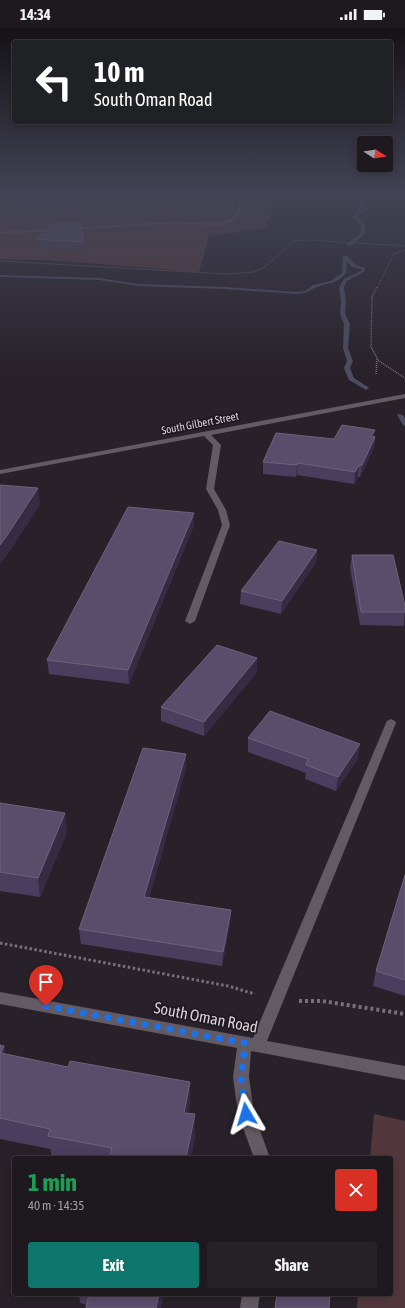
<!DOCTYPE html>
<html lang="en">
<head>
<meta charset="utf-8">
<style>
  body { margin:0; font-family:"Asap Condensed",sans-serif; background:#262228; color:#f1f3f6; height:100vh; display:flex; flex-direction:column; font-size:15px; white-space:nowrap }
  * { box-sizing:border-box; margin:0 }
  p { font-size:13px; color:#a1a0a4 }
  .icon { flex:none; width:22px; height:22px; fill:none; stroke:currentColor; stroke-width:2; stroke-linecap:round; stroke-linejoin:round }
  .map { position:relative; flex:1; overflow:hidden }
  .side { position:absolute; left:12px; top:1128px; width:381px; height:140px; display:flex; flex-direction:column; background:#1e191f; border-radius:4px; box-shadow:0 2px 10px #0003,0 0 0 1px #3c383d }
  .side>* { flex:none }
  .guide { position:absolute; left:12px; top:12px; width:381px; height:84px; border-radius:4px; box-shadow:0 2px 10px #0003,0 0 0 1px #3c383d; background:#202124; color:#fff; overflow:hidden }
  .needle { width:26px; rotate:102deg }
  .controls { position:absolute; left:357px; top:108px; display:grid; gap:8px }
  .controls a { display:grid; place-items:center; width:36px; height:36px; border-radius:4px; background:#1e191f; box-shadow:0 2px 10px #0003,0 0 0 1px #3c383d; font-size:20px }
  .pin { position:absolute; display:grid; place-items:center; width:34px; height:34px; color:#fff; margin:-41px -17px; border-radius:50% 50% 50% 0; rotate:-45deg; box-shadow:0 0 4px #0007 }
  .pin .icon { rotate:45deg }
  .me { position:absolute; width:44px; margin:-22px; rotate:353deg; stroke-linejoin:round; filter:drop-shadow(0 0 3px #0008) }
  .turn { display:flex; align-items:center; gap:14px; height:84px; padding:0 16px; font-size:18px }
  .turn .icon { width:52px; height:52px; stroke-width:2.5 }
  .turn b { display:block; font-size:28px; line-height:34px }
  .round { display:grid; place-items:center; flex:none; width:42px; height:42px; border-radius:4px; background:#262228 }
  .headline { display:flex; align-items:center; justify-content:space-between; height:68px; padding:0 16px }
  h1 { font-size:24px; font-weight:700; line-height:30px; color:#1e9e55 }
  .primary-button { display:flex; gap:8px; margin-top:auto; padding:8px 16px }
  .primary-button a { flex:1; height:46px; border-radius:4px; background:#0f766e; color:#fff; font-size:16px; font-weight:700; line-height:46px; text-align:center }
  .primary-button a+a { background:#262228; color:#f1f3f6 }
  .status { display:flex; justify-content:space-between; align-items:center; height:28px; padding:0 20px; background:#1e191f; direction:ltr }
  .status svg { height:11px; fill:currentColor }
  .map>svg:first-child { display:block }
  .green { fill:#52383d }
  .lines { fill:none; stroke-linecap:round; stroke-linejoin:round }
  .stream { fill:#4b4b62; fill-rule:evenodd }
  .path-far3 { stroke:#777077; stroke-width:1; stroke-dasharray:1 1; stroke-linecap:butt }
  .path-far2 { stroke:#777077; stroke-width:1.5; stroke-dasharray:1 1; stroke-linecap:butt }
  .path-far1 { stroke:#777077; stroke-width:3; stroke-dasharray:2.5 2.5; stroke-linecap:butt }
  .path { stroke:#777077; stroke-width:4; stroke-dasharray:3 3; stroke-linecap:butt }
  .minor { fill:#635a64; fill-rule:evenodd }
  .wall { fill:#4a3d5e }
  .shaded-wall { fill:#362b43 }
  .building { fill:#594d6b; stroke:#6d627c }
  .route { stroke:#1a73e8; stroke-width:7; stroke-dasharray:0 12.6 }
  .labels { text-anchor:middle; dominant-baseline:central; stroke-width:3.5; stroke-linejoin:round; paint-order:stroke }
  .far-street-label { font-size:11px; fill:#d8d3d8; stroke:#1f1820 }
  .near-street-label { font-size:16px; fill:#d8d3d8; stroke:#1f1820 }
</style>
</head>
<body>
<div class="status"><b>14:34</b><svg viewBox="0 0 49 12"><path d="M0 12V9h3v3zM5 12V6h3v6zM10 12V3h3v9zM15 12V0h3v12zM26 1h20v11H26zM47 4h2v5h-2z"/></svg></div>
<div class="map">
<svg width="405" height="1280" viewBox="0 0 405 1280">
  <rect width="100%" height="100%" fill="#282129"/>
  <g class="green">
    <polygon points="0,166 278,166 265,200 209,208 199,244 61,233 0,231"/>
    <polygon points="374,1086 405,1093 405,1280 357,1280 358,1266 391,1266 391,1130 370,1130"/>
  </g>
  <g class="lines">
    <g class="stream">
      <polygon points="381,166 392,166 363,172 363,178 367,181 358,187 358,190 365,198 365,205 351,218 347,218 347,216 361,205 361,198 354,190 355,186 362,181 359,178 359,171"/>
      <path d="M 343,228 L 347,228 L 356,237 L 365,240 L 365,243 L 347,253 L 344,259 L 346,273 L 345,286 L 350,296 L 348,320 L 353,333 L 350,340 L 354,350 L 368,359 L 369,360 L 366,362 L 349,352 L 344,340 L 347,333 L 343,320 L 344,296 L 340,286 L 341,273 L 339,259 L 344,251 L 361,243 L 361,241 L 352,239 L 347,233 L 346,245 C 334,258 332,253 317,259 C 307,263 309,265 296,266 L 225,261 L 138,258 L 99,252 L 0,249 L 0,247 L 99,250 L 138,256 L 225,259 L 296,264 L 305,263 L 313,257 L 331,253 L 342,245 Z"/>
      <polygon points="398,386 403,387 405,390 405,398 403,397 397,387"/>
    </g>
    <g class="path-far3">
      <polyline points="0,233 226,246 254,244 263,240 294,213 310,212 405,218"/>
      <polyline points="377,260 394,226 405,222"/>
    </g>
    <g class="path-far2">
      <polyline points="377,259 372,269 371,319 379,333 405,350"/>
      <polyline points="376,346 377,330"/>
    </g>
    <polyline class="path-far1" points="0,915 228,958 255,966"/>
    <polyline class="path" points="299,973 322,973 405,986"/>
    <g class="minor">
      <polygon points="241,166 245,166 240,185 235,193 220,197 166,196 0,206 0,204 166,194 220,195 231,191 236,185"/>
      <polygon points="405,366 405,370 211,407 221,417 214,461 226,482 230,497 195,593 190,596 185,593 222,497 218,482 206,461 213,417 204,408 0,446 0,442"/>
      <polygon points="391,691 395,693 396,695 267,1013 405,1038 405,1052 251,1023 249,1049 254,1086 270,1130 254,1130 238,1086 233,1049 237,1020 0,976 0,964 253,1010 386,695 387,693"/>
      <polygon points="242,1266 260,1266 258,1280 240,1280"/>
    </g>
  </g>
  <g class="wall">
    <polygon points="17,166 75,166 76,179 26,181"/>
    <polygon points="37,211 84,214 84,222 38,220"/>
    <polygon points="375,409 374,420 360,449 358,449 354,456 297,447 296,449 263,446 263,434 334,411"/>
    <polygon points="194,497 129,656 49,646 47,632"/>
    <polygon points="317,522 316,534 281,586 240,576 241,563"/>
    <polygon points="352,527 405,578 404,598 360,597 350,540"/>
    <polygon points="257,630 257,644 204,708 161,693 161,679"/>
    <polygon points="248,710 358,730 336,763 305,751 306,745 248,724"/>
    <polygon points="186,726 186,740 149,870 231,882 230,896 222,938 81,916 79,901"/>
    <polygon points="0,775 67,804 40,869 0,863"/>
    <polygon points="405,847 405,968 373,958 376,943"/>
    <polygon points="0,1017 4,1018 5,1026 68,1039 190,1054 190,1075 188,1085 195,1107 191,1130 57,1130 52,1129 50,1121 0,1111"/>
    <polygon points="79,1266 164,1266 87,1277 80,1275"/>
  </g>
  <g class="shaded-wall">
    <polygon points="375,402 374,411 375,409 374,420 360,449 362,437 371,408"/>
    <polygon points="298,435 297,447 296,449 297,437"/>
    <polygon points="359,437 358,449 354,456 355,444"/>
    <polygon points="38,460 40,477 10,523 0,537 0,517"/>
    <polygon points="194,485 194,497 129,656 128,642"/>
    <polygon points="317,522 316,534 281,586 282,573"/>
    <polygon points="257,630 257,644 204,708 204,694"/>
    <polygon points="360,716 358,730 336,763 338,749"/>
    <polygon points="186,726 186,740 145,884 144,869"/>
    <polygon points="65,785 67,804 40,869 38,850"/>
    <polygon points="231,882 230,896 222,938 223,924"/>
    <polygon points="4,1018 8,1039 1,1025"/>
    <polygon points="190,1054 190,1075 185,1106 184,1085"/>
    <polygon points="195,1086 195,1107 191,1130 186,1130"/>
    <polygon points="159,1266 164,1266 161,1280 156,1280"/>
  </g>
  <g class="building">
    <polygon points="23,166 75,166 75,168 25,170"/>
    <polygon points="80,194 84,214 37,211 53,196"/>
    <polygon points="342,397 375,402 371,408 375,409 362,437 359,437 355,444 298,435 297,437 263,434 276,405 334,411"/>
    <polygon points="0,457 38,460 8,506 0,517"/>
    <polygon points="128,479 194,485 128,642 47,632"/>
    <polygon points="279,513 317,522 282,573 241,563"/>
    <polygon points="352,527 393,527 405,578 405,584 361,584"/>
    <polygon points="217,617 257,630 204,694 161,679"/>
    <polygon points="270,683 360,716 338,749 306,737 308,731 248,710"/>
    <polygon points="143,720 186,726 144,869 231,882 223,924 79,901"/>
    <polygon points="0,775 65,785 38,850 0,844"/>
    <polygon points="405,847 405,952 376,943"/>
    <polygon points="0,1017 4,1018 1,1025 68,1039 70,1033 190,1054 184,1085 195,1086 186,1130 109,1130 112,1120 48,1108 50,1101 0,1090"/>
    <polygon points="89,1266 159,1266 156,1280 86,1280"/>
    <polygon points="277,1266 330,1266 329,1280 275,1280"/>
  </g>
  <linearGradient id="sky" x2="0" y2="1"><stop stop-color="#161217"/><stop offset="0.48" stop-color="#424354"/><stop offset="1" stop-color="#424354" stop-opacity="0"/></linearGradient>
  <rect width="405" height="346" fill="url(#sky)"/>
  <g class="lines">
    <polyline class="route" points="46,978 245,1015 241,1049 246,1086"/>
  </g>
  <g class="labels">
    <g class="far-street-label">
      <text transform="translate(200 395) rotate(-11)">South Gilbert Street</text>
    </g>
    <g class="near-street-label">
      <text transform="translate(206 989) rotate(11)">South Oman Road</text>
    </g>
  </g>
</svg>
<div class="controls">
<a><svg class="needle" viewBox="-14 -14 28 28"><path d="M0-13l5 13h-10z" fill="#e53935"/><path d="M0 13l5-13h-10z" fill="#a1a0a4"/></svg></a>
</div>
<div class="pin" style="left:46px;top:978px;background:#d93025"><svg class="icon" aria-label="arrive" viewBox="0 0 24 24"><path d="M6 21V4h12l-3 4 3 4H6"/></svg></div>
<svg class="me" style="left:246px;top:1086px" viewBox="-20 -20 40 40"><path d="M0-17L14 15 0 8-14 15z" fill="#1a73e8" stroke="#fff" stroke-width="4"/></svg>
<div class="guide">
<div class="turn"><svg class="icon" aria-label="left" viewBox="0 0 24 24"><path d="M17 20v-9H6M10 6l-5 5 5 5"/></svg><div><b>10 m</b>South Oman Road</div></div>
</div>
<section class="side">
<div class="headline"><div><h1>1 min</h1><p>40 m · 14:35</p></div><a class="round" style="background:#d93025;color:#fff"><svg class="icon" aria-label="close" viewBox="0 0 24 24"><path d="M6 6l12 12M18 6L6 18"/></svg></a></div>
<div class="primary-button"><a>Exit</a><a>Share</a></div>
</section>
</div>
</body>
</html>
